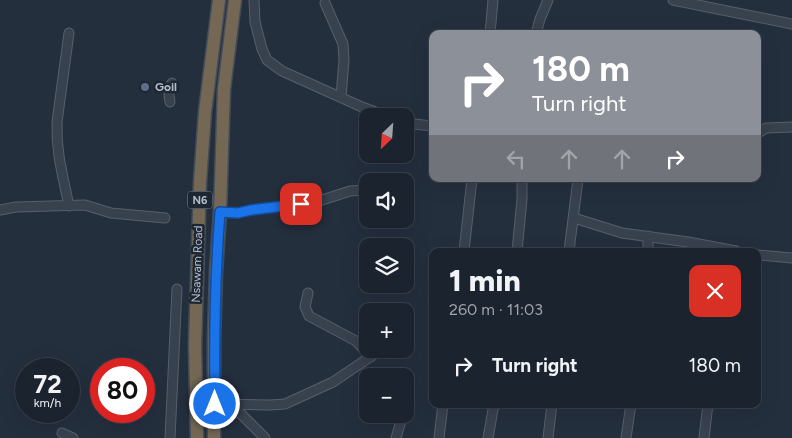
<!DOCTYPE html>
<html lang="en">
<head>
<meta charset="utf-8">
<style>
  body { margin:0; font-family:Figtree,sans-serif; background:#242b36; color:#f1f3f6; height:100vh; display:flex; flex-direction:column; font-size:19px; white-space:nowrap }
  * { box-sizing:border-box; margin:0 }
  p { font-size:16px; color:#a0a4aa }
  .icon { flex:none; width:28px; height:28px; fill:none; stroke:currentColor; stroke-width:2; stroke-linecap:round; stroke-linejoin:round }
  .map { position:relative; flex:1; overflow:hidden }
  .details { position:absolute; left:429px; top:248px; width:332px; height:160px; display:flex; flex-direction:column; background:#1b232e; border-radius:10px; box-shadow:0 5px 20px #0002,0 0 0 1px #39404a }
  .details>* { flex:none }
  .hud { position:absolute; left:429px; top:30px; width:332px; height:152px; border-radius:10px; box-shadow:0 5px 20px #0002,0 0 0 1px #39404a; background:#8c9099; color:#fff; overflow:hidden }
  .needle { width:32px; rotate:205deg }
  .fabs { position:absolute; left:359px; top:108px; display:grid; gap:10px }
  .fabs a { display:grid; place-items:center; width:55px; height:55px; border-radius:10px; background:#1b232e; box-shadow:0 5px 20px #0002,0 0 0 1px #39404a; font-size:25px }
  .speed { position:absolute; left:15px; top:358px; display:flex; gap:10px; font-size:25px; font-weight:700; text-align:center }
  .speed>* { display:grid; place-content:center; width:65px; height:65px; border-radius:50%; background:#1b232e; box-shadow:0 5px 20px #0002,0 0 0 1px #39404a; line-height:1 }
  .speed small { font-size:12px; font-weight:400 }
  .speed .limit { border:8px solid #d22; background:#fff; color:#111 }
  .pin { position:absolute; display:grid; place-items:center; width:42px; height:42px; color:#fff; margin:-21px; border-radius:10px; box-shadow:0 2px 8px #0006 }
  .me { position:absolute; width:55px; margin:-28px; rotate:0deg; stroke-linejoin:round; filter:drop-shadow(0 0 4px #0008) }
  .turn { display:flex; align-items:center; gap:18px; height:105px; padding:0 20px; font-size:22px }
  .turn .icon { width:65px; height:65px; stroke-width:2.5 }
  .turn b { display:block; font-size:35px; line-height:42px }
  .lanes { display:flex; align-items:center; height:48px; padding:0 20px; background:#0003; justify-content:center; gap:25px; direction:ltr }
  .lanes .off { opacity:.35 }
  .round { display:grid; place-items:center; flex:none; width:52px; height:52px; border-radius:10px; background:#242b36 }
  .headline { display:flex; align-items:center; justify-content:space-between; height:85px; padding:0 20px }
  h1 { font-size:30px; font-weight:800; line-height:38px }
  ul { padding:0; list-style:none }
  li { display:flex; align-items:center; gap:15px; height:65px; padding:0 20px }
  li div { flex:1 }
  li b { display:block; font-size:19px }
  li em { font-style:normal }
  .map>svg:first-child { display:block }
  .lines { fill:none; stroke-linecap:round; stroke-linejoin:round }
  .minor-casing { stroke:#565f6c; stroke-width:11 }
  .highway-casing { stroke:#434c59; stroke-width:15 }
  .minor { stroke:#38414e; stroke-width:9 }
  .highway { stroke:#746855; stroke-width:12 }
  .route-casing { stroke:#114b97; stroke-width:12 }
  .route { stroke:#1a73e8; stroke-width:9 }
  .service-dot { fill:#5c6f8a; stroke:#1d2633; stroke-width:2 }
  .labels { text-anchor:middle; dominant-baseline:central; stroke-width:5; stroke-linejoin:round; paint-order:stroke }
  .shield { fill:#1d2633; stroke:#878f9c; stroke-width:1 }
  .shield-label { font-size:11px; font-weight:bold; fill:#b4bcc9 }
  .poi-label { font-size:12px; font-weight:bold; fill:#b4bcc9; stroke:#1d2633; text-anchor:start }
  .street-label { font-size:12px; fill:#b4bcc9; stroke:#1d2633 }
</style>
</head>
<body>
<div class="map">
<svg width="792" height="438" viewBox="0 0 792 438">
  <rect width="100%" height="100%" fill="#242f3e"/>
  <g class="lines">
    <defs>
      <g id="minor">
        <polyline points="254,0 255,22 262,49 267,60 282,71 362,107 386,116"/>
        <polyline points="673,0 792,24"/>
        <polyline points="325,3 343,44 344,60 341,97"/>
        <polyline points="490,34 493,0"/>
        <polyline points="536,34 540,19 548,0"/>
        <path d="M 170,102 C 168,94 169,90 172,83"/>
        <polyline points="405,123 432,126"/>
        <polyline points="758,133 766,128 792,127"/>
        <path d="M 69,206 C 63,176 56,153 57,122 L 69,33"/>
        <polyline points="0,210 16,207 85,205 111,213 165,218"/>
        <polyline points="220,212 238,213 251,210 316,202 350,191 368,190"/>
        <polyline points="574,218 622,233 688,242 736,251"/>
        <polyline points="464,251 472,179"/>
        <polyline points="517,251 522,199 522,179"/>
        <polyline points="569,251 578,179"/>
        <polyline points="648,251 648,236"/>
        <polyline points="758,255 792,258"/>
        <polyline points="308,293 305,307 309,316 356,341 371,357"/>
        <polyline points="215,404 270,405 285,404 333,382 382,349"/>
        <polyline points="236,405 239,412 265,438"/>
        <polyline points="62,433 73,438"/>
        <polyline points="170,438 177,289"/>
        <polyline points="396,438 403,414"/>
        <polyline points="439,438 443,404"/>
        <polyline points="488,438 494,404"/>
        <polyline points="548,438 552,404"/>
        <polyline points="626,438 631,404"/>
        <polyline points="704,438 708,404"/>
      </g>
      <g id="highway">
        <polyline points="197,438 195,345 200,182 205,112 219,0"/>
        <polyline points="214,438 214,341 216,272 220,212 224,89 235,0"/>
      </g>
    </defs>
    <use href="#minor" class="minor-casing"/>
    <use href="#highway" class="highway-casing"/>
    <use href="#minor" class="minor"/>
    <use href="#highway" class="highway"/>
  </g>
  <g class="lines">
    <defs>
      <path id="route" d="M 215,404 C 214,340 215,276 220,212 L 238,213 L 251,210 L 301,204"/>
    </defs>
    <use href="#route" class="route-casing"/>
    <use href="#route" class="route"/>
  </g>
  <circle class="service-dot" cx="145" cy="87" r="5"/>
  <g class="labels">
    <rect class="shield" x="187.5" y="191.5" width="25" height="17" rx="4"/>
    <g class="shield-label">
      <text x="200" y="200">N6</text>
    </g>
    <g class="poi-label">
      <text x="155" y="87">Goil</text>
    </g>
    <g class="street-label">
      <text transform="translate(197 264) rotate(-88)">Nsawam Road</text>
    </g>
  </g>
</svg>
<div class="fabs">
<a><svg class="needle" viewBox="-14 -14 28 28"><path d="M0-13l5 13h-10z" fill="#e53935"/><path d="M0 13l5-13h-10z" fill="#a0a4aa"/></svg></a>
<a><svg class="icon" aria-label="sound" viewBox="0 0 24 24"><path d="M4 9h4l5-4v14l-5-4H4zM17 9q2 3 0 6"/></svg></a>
<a><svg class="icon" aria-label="layers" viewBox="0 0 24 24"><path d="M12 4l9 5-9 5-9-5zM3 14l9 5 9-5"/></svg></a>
<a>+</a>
<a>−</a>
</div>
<div class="speed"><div>72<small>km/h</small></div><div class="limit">80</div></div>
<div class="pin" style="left:301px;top:204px;background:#d93025"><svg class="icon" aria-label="arrive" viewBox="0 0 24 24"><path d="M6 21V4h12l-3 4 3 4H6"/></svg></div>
<svg class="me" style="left:215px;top:404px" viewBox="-20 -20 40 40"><circle r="17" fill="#1a73e8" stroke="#fff" stroke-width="3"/><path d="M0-11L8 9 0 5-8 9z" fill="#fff"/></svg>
<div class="hud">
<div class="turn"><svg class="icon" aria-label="right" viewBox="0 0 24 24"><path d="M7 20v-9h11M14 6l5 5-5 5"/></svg><div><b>180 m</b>Turn right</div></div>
<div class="lanes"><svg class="icon off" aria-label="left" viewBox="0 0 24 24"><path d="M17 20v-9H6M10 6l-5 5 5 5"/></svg><svg class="icon off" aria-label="ahead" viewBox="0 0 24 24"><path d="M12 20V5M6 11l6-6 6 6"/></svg><svg class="icon off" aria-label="ahead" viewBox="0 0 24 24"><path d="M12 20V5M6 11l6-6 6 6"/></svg><svg class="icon" aria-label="right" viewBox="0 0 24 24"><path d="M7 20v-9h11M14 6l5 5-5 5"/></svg></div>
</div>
<section class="details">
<div class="headline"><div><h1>1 min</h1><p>260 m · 11:03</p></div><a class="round" style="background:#d93025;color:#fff"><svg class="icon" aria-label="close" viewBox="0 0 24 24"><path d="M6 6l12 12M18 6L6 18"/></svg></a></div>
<ul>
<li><svg class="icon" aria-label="right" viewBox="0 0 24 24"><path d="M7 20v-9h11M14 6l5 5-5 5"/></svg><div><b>Turn right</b></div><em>180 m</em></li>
</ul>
</section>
</div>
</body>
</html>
